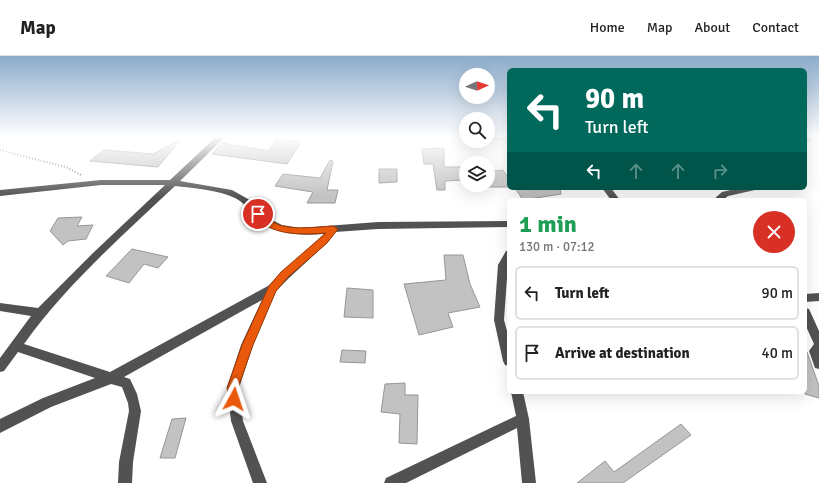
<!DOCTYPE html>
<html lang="en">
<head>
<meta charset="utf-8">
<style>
  body { margin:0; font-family:Signika,sans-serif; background:#f2f2f2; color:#222; height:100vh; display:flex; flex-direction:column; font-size:15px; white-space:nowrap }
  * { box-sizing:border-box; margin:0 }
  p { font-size:13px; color:#767676 }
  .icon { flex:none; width:22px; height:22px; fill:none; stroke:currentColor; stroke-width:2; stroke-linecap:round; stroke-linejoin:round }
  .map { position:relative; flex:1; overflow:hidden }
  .sheet { position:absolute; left:507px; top:142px; width:300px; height:196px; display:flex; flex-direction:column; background:#fff; border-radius:6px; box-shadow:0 4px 16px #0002 }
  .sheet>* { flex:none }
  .banner { position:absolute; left:507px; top:12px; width:300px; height:122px; border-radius:6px; box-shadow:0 4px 16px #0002; background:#00695c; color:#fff; overflow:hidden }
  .needle { width:26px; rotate:87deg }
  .buttons { position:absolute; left:459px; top:12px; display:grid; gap:8px }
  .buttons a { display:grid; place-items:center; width:36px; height:36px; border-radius:50%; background:#fff; box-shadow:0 4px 16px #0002; font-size:20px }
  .pin { position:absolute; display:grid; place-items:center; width:34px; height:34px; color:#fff; margin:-17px; border:2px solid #fff; border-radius:50%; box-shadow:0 1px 4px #0007 }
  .me { position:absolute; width:44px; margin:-22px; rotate:5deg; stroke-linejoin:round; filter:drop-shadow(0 0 3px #0008) }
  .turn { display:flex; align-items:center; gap:14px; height:84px; padding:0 12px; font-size:18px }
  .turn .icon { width:52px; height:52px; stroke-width:2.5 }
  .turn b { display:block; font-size:28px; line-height:34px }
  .lanes { display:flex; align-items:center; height:38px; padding:0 12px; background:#0003; justify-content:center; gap:20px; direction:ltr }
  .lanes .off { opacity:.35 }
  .round { display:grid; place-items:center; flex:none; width:42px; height:42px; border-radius:21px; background:#f2f2f2 }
  .head { display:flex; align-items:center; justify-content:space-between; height:68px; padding:0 12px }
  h1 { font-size:24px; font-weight:800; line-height:30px; color:#1e9e55 }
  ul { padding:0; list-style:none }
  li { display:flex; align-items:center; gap:12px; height:54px; margin:0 8px 6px; padding:0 4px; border:2px solid #e0e0e0; border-radius:6px }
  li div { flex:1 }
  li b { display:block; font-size:15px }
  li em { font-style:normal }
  header { display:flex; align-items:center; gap:24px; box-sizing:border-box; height:56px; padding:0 20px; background:#fff; border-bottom:1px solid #e0e0e0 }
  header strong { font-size:19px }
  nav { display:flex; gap:22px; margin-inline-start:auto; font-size:14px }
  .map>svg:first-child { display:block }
  .building { fill:#c2c2c2; stroke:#969696 }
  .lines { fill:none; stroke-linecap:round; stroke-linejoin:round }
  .path { stroke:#747474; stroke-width:2; stroke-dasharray:1 2; stroke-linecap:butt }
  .minor { fill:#525252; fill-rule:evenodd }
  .route { fill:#ea580c; stroke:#983908 }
</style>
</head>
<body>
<header>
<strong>Map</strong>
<nav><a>Home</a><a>Map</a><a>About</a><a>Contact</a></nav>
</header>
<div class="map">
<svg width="819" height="427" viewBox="0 0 819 427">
  <rect width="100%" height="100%" fill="#fff"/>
  <g class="building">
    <polygon points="276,83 301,86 287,108 212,98 222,87 269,95"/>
    <polygon points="180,84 158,111 90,105 104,94 153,98"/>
    <polygon points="444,92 444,111 462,111 464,124 445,125 445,134 437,134 433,108 424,108 422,93"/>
    <polygon points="330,104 333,105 327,134 338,134 335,147 307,147 313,136 275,130 283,118 320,122"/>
    <polygon points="379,113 397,113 397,126 379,127"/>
    <polygon points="503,114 509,123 509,131 488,131 488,116"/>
    <polygon points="515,132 560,132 561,138 523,144"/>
    <polygon points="82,161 77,170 93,169 86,183 68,185 63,189 50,175 58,162"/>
    <polygon points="132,193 168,201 158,212 144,208 129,227 106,220"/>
    <polygon points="444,199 463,199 470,228 480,251 448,257 453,271 419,279 404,228 446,224"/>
    <polygon points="347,232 373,234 373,262 344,261"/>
    <polygon points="342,294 366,295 365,307 340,306"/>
    <polygon points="805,296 807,296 819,330 819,342 805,338"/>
    <polygon points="405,327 405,339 418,339 417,388 399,387 400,358 381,356 385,328"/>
    <polygon points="186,362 175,402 160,402 172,363"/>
    <polygon points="681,368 691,379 623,427 577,427 605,405 614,416"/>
  </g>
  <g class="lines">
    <polyline class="path" points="0,94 66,111 81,119"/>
    <g class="minor">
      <path d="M 216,81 L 225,81 L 180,125 L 232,134 L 248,143 L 274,165 L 282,169 L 300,172 L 378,166 L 509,165 L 509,171 L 378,173 L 335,176 L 327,187 L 289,222 L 276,235 L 253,289 L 239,332 L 243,365 L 267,427 L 253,427 L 231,365 L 227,332 L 241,289 L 262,244 L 124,321 L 130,323 L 137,338 L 141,355 L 133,406 L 132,427 L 118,427 L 119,406 L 129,355 L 128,347 L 122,331 L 111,328 L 51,351 L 0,377 L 0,363 L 4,361 L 43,342 L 95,322 L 18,296 L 4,315 L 0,316 L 0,302 L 31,260 L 0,255 L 0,247 L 38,252 L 93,197 L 165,129 L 101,129 L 0,140 L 0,134 L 101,124 L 170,124 ZM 175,130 C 192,132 219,134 235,142 C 245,147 251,157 260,164 C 278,179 302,180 324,178 L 268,230 L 110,316 L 24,288 C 66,229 122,180 175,130 Z"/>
      <polygon points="461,81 466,81 466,83 462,83"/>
      <polygon points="488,81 509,81 509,83 488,84"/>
      <polygon points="814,81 805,88 806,81"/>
      <polygon points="602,132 611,132 620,144 611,144"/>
      <polygon points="739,132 756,132 755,134 728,140 723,144 713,144 722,136"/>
      <polygon points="509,194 504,264 509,282 509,310 505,309 503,305 494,264 498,209 506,195"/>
      <polygon points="819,237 819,245 805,246 805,238"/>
      <polygon points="805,252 809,253 819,275 819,313 815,312 809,295 814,288 805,268"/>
      <polygon points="511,336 523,336 529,363 536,427 522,427 517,372 406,427 384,427 386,422 516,360"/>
    </g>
  </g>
  <linearGradient id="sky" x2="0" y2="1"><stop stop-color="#8baccb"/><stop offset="0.57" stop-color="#fff"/><stop offset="1" stop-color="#fff" stop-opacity="0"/></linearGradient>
  <rect width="819" height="141" fill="url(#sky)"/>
  <path class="route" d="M 258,155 C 266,157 270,166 279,169 C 296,174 316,171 333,170 L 338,173 L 327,187 L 288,221 L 276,235 L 253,289 L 238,332 L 240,343 L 238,347 L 234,348 L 230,347 L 227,332 L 242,289 L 269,230 L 281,216 L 326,177 C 301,179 269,180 253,158 Z"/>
</svg>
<div class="buttons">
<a><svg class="needle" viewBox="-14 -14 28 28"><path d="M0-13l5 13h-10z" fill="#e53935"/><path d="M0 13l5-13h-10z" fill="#767676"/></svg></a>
<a><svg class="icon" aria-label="search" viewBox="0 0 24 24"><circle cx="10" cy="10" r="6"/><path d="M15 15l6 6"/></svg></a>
<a><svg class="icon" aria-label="layers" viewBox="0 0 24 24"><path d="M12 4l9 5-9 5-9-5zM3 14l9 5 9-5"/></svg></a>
</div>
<div class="pin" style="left:258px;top:158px;background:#d93025"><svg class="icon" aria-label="arrive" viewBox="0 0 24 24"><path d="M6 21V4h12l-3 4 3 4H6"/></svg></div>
<svg class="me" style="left:234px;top:343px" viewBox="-20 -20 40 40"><path d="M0-17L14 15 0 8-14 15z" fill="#ea580c" stroke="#fff" stroke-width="4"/></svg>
<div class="banner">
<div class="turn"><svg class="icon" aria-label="left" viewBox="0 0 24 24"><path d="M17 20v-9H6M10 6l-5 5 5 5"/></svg><div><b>90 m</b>Turn left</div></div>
<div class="lanes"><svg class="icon" aria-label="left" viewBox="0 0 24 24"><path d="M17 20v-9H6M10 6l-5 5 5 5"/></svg><svg class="icon off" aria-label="ahead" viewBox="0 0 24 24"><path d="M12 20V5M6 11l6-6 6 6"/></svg><svg class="icon off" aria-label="ahead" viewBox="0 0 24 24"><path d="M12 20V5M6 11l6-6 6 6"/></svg><svg class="icon off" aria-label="right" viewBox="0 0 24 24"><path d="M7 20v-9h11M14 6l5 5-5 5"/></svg></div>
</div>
<section class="sheet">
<div class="head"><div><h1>1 min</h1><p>130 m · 07:12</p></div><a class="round" style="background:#d93025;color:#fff"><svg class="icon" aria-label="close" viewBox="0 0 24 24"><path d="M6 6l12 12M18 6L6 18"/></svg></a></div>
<ul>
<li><svg class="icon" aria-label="left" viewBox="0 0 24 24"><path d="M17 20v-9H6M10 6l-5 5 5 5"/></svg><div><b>Turn left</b></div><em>90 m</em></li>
<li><svg class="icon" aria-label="arrive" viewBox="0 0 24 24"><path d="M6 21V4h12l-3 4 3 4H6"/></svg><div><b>Arrive at destination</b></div><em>40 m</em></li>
</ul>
</section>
</div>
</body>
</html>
